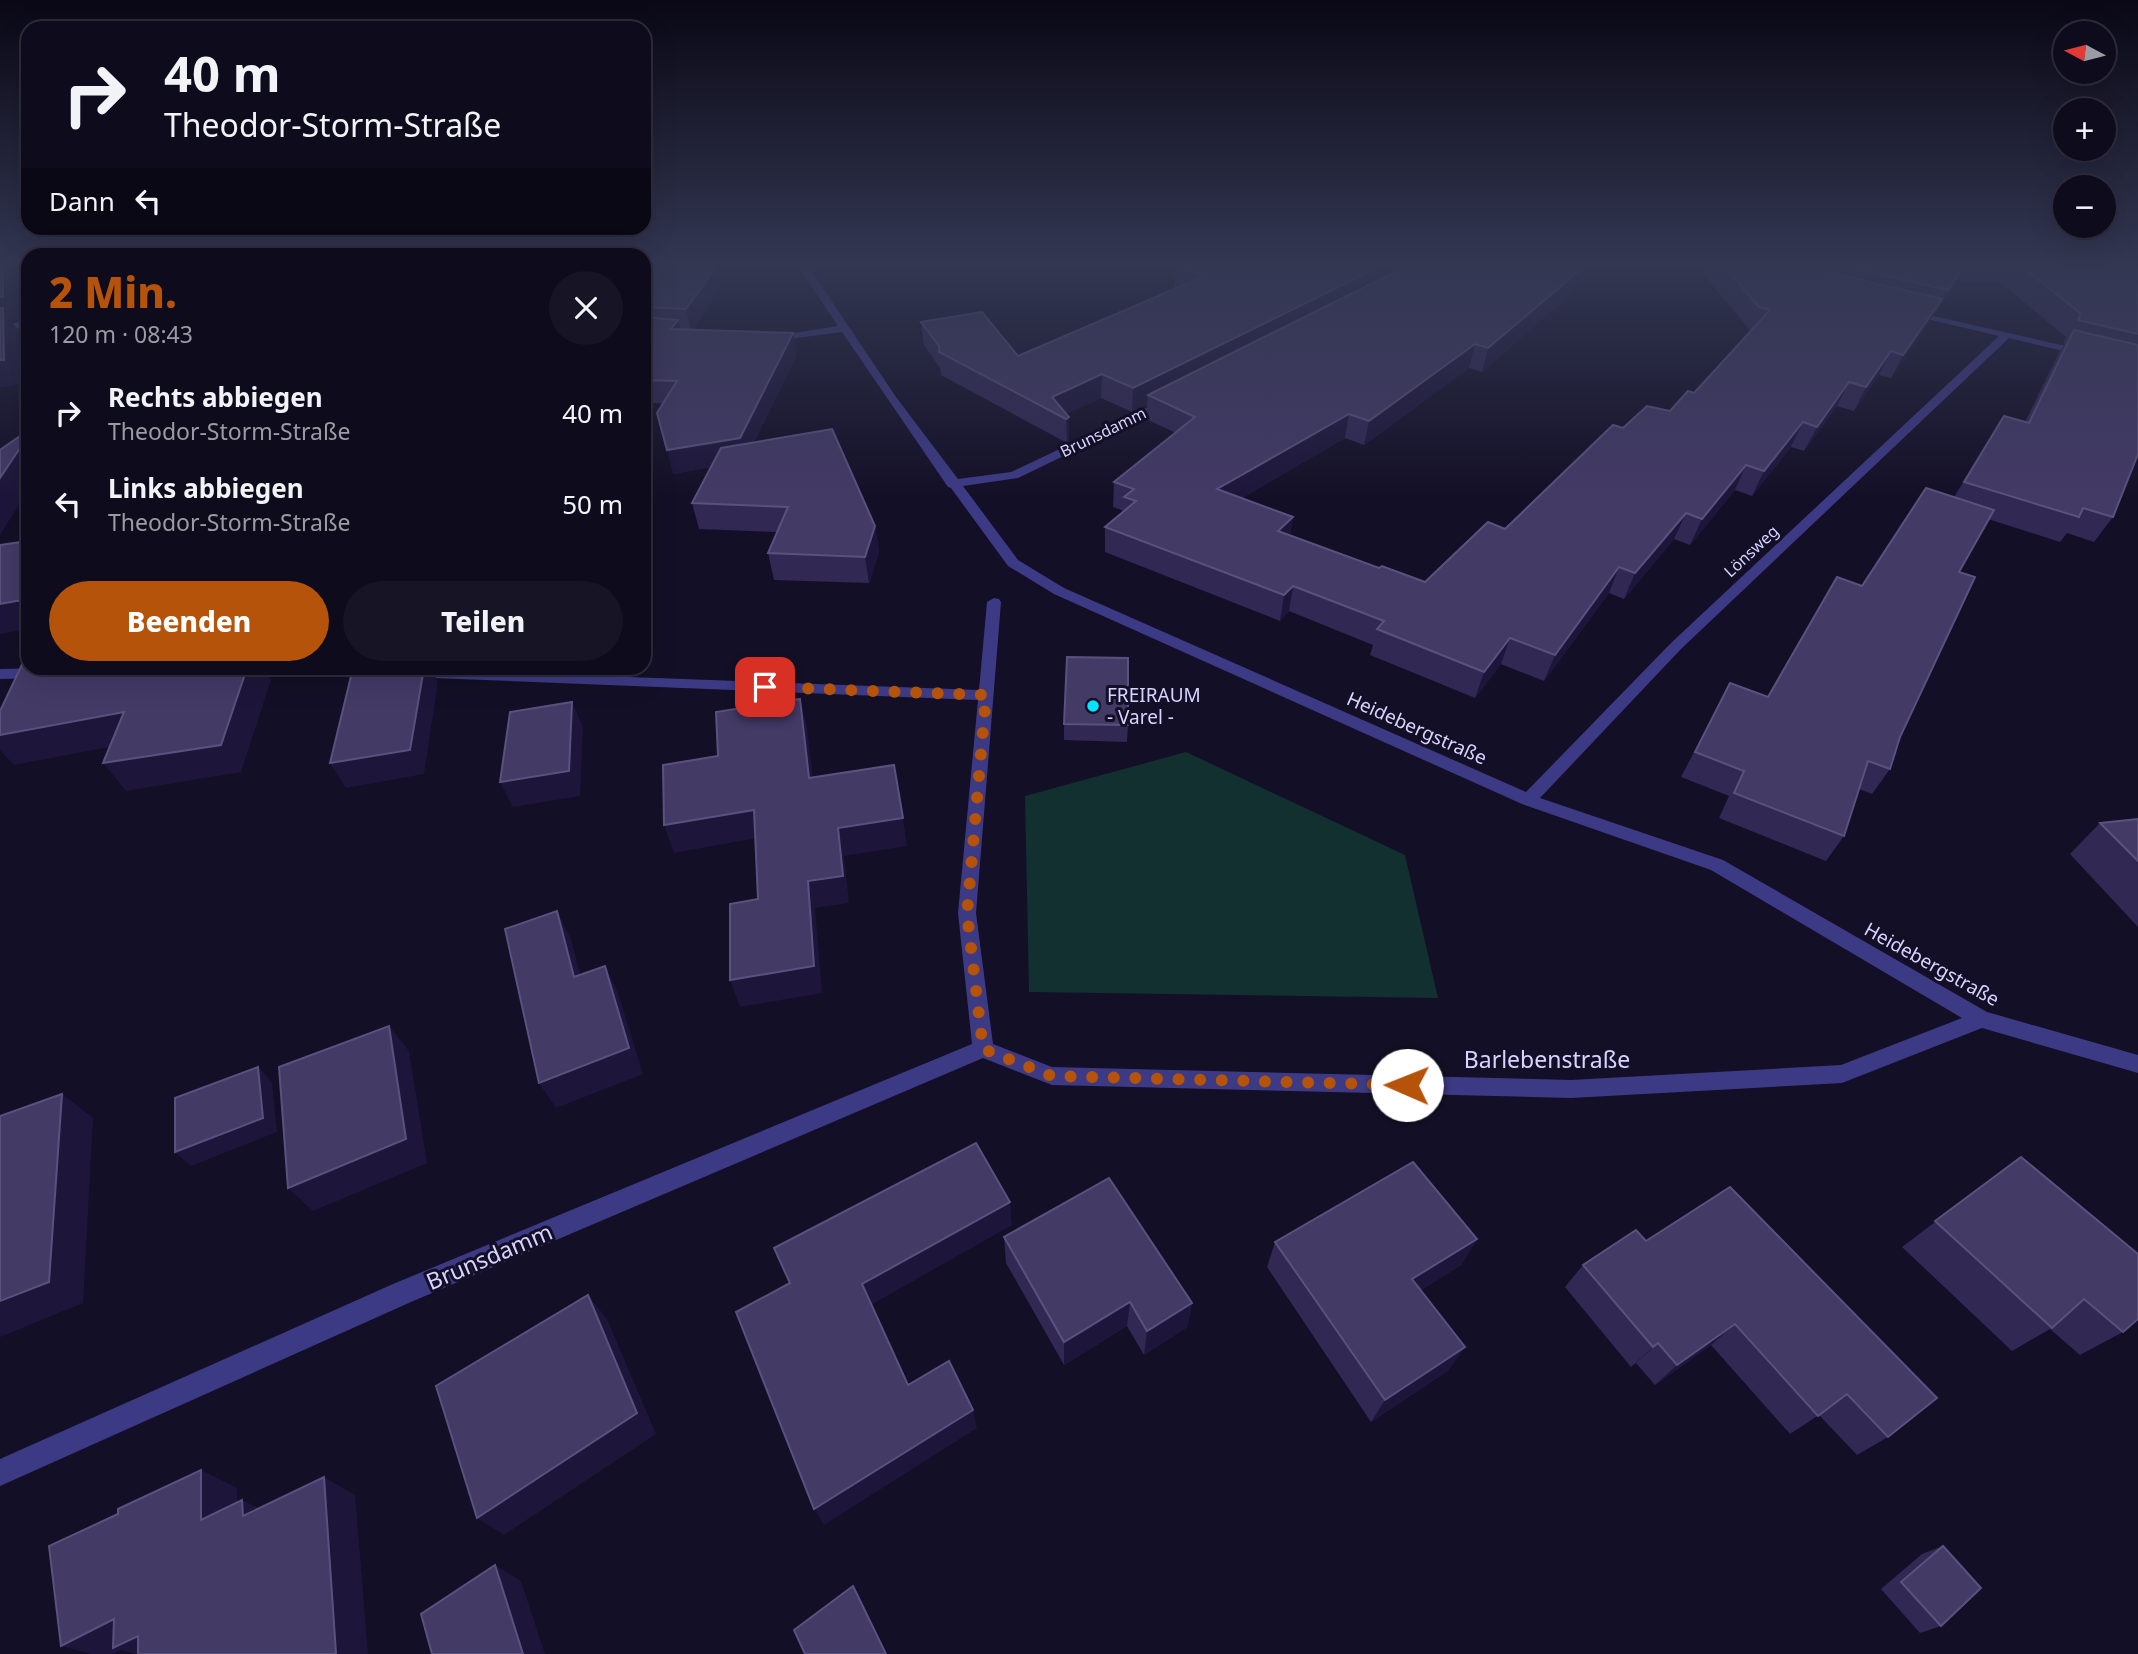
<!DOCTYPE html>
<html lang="de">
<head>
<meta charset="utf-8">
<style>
  body { margin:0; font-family:"Noto Sans",sans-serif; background:#171425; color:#f1f3f6; height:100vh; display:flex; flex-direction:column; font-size:26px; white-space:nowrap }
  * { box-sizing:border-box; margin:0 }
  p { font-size:23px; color:#9b9ba3 }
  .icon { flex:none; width:38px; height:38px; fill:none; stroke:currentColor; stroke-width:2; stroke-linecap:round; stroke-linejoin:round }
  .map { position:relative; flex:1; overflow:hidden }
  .sheet { position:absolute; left:21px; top:248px; width:630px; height:427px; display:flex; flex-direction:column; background:#0e0b1c; border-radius:21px; box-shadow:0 7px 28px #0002,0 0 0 2px #2e2b3b }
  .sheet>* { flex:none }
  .hud { position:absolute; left:21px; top:21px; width:630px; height:214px; border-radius:21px; box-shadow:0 7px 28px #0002,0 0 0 2px #2e2b3b; background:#0e0b1c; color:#f1f3f6; overflow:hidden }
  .needle { width:46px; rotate:277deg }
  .controls { position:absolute; left:2053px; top:21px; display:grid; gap:14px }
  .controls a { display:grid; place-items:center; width:63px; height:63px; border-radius:50%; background:#0e0b1c; box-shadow:0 7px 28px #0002,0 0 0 2px #2e2b3b; font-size:35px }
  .pin { position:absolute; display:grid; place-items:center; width:60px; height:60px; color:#fff; margin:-30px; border-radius:14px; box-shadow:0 4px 10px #0006 }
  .me { position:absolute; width:77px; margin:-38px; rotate:271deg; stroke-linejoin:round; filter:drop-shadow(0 0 5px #0008) }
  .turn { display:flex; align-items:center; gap:24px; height:147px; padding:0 28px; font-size:32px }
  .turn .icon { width:91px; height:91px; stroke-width:2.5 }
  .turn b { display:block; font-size:49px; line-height:60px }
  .then { display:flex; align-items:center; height:66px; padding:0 28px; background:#0003; gap:14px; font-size:26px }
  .round { display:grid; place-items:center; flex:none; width:74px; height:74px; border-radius:37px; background:#171425 }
  .headline { display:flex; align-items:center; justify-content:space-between; height:119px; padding:0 28px }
  h1 { font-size:42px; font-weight:800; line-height:52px; color:#b45309 }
  .primary-button { display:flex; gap:14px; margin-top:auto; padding:14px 28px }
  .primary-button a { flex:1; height:80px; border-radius:42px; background:#b45309; color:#fff; font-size:28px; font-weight:800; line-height:80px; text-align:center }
  .primary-button a+a { background:#171425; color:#f1f3f6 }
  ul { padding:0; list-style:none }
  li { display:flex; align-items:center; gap:21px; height:91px; padding:0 28px }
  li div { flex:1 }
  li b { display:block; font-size:26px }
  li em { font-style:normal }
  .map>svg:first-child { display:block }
  .green { fill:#12302f }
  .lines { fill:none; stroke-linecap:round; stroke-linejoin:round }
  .street { fill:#3d3a85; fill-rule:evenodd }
  .wall { fill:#312854 }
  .shaded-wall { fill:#1d163a }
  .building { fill:#433a66; stroke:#5a527e; stroke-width:2 }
  .route { stroke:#b45309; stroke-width:12; stroke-dasharray:0 21.6 }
  .poi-dot { fill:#00e5ff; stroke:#130f26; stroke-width:2.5 }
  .labels { text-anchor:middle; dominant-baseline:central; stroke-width:6; stroke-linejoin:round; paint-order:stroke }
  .far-street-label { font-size:16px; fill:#d9d4ff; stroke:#130f26 }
  .poi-label { font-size:19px; fill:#d9d4ff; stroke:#130f26; text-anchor:start }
  .street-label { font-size:19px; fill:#d9d4ff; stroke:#130f26 }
  .near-street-label { font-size:23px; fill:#d9d4ff; stroke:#130f26 }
</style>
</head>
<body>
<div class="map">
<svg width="2138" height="1654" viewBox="0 0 2138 1654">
  <rect width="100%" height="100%" fill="#130f26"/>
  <polygon class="green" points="1186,752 1405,855 1438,998 1029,992 1025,796"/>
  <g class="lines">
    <g class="street">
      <polygon points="798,266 808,266 896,397 958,479 1011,472 1163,400 1171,400 1171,404 1018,478 963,486 1018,560 1064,588 1526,792 1671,643 1999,336 1906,314 1906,310 2088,351 2089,353 2084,356 2009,338 1681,649 1540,798 1723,860 1987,1012 2138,1055 2138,1073 1982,1028 1842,1083 1571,1098 1052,1085 983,1058 411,1302 0,1486 0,1459 393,1284 972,1044 958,913 978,700 408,677 405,674 413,669 979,690 987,602 994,598 999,599 1001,602 976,913 993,1044 1052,1067 1571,1080 1841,1065 1962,1018 1711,870 1522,804 1054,594 1008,566 951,488 948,487 842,332 766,342 766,338 770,337 838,326"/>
      <polygon points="28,321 28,327 0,331 0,325"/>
      <polygon points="240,668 379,668 382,672 374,677 245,677 237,672"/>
      <polygon points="0,669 44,668 50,673 42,678 0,679"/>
    </g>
  </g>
  <g class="wall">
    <polygon points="644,266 708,266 716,267 720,288 692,330 797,355 754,442 875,526 879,552 869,583 774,580 768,553 777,532 699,529 692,503 711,467 673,474 663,403 644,403"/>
    <polygon points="1179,266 1603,266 1482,372 1469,368 1364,445 1345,438 1242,498 1293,517 1290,535 1379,568 1425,582 1505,529 1623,428 1670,411 1694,393 1752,330 1750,330 1696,266 2138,266 2138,454 2113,517 2094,542 2067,533 2060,542 1988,519 1959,572 1900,737 1890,769 1872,794 1859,789 1844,836 1826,861 1719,818 1729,796 1681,777 1730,683 1768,697 1862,586 1954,497 2004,416 2025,422 2059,353 2065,343 2063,343 2066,337 2000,282 1957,281 1936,312 1935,312 1929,322 1891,378 1879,375 1854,411 1837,406 1804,451 1791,447 1752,496 1735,490 1690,545 1674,539 1624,599 1609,593 1544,681 1501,664 1475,698 1370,655 1373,645 1289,611 1280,621 1105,552 1105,527 1124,512 1124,511 1113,507 1114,482 1176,433 1146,419 1147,404 1132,412 1101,398 1066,414 1069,442 1067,443 941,375 940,368 924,345 921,322 1018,356 1174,289 1175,268"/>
    <polygon points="1064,724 1128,725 1127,742 1064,740"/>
    <polygon points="2138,819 2138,927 2070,854 2100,823"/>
    <polygon points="2021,1157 2123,1332 2080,1355 2050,1329 2012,1351 1902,1247"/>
    <polygon points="1730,1187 1888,1437 1857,1455 1819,1415 1790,1434 1711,1345 1655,1385 1636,1363 1631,1367 1565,1287 1583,1265 1646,1241"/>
    <polygon points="1004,1237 1192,1303 1187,1327 1144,1355 1127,1326 1064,1365 1006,1263"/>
    <polygon points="1477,1239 1461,1265 1421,1290 1449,1370 1371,1422 1267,1267 1275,1242"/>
    <polygon points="1943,1546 1941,1626 1920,1633 1881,1589 1922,1554"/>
  </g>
  <g class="shaded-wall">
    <polygon points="3,266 17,266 18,320 12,321 18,331 20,384 0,388 0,297"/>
    <polygon points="1381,266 1421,266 1148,395 1147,404 1132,412 1133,388"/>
    <polygon points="1585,266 1603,266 1482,372 1488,348"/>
    <polygon points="1964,266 1965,266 1957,281 1936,312 1948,290"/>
    <polygon points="716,267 720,288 691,331 686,309"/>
    <polygon points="1942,299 1929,322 1891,378 1903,355"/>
    <polygon points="678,320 683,341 671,329"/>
    <polygon points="793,333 797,355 745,461 673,474 667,450"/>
    <polygon points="1475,344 1469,368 1364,445 1369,421"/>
    <polygon points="1891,351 1879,375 1854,411 1866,387"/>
    <polygon points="1102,374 1101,398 1062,416 1052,397"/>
    <polygon points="1849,382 1837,406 1804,451 1817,427"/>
    <polygon points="1349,414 1345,438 1215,514 1217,489"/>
    <polygon points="1069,417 1069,442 1067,443 1066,419"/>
    <polygon points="1803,422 1791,447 1752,496 1764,471"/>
    <polygon points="28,436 28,490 0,535 0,478"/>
    <polygon points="1746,465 1735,490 1690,545 1702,519"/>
    <polygon points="1686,513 1674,539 1624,599 1635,573"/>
    <polygon points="1293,517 1289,542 1278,531"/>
    <polygon points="875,526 879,552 869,583 865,557"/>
    <polygon points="1619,567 1609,593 1544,681 1555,655"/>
    <polygon points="1293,586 1289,611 1280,621 1284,595"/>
    <polygon points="28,599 28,629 0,634 0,604"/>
    <polygon points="1510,638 1501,664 1475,698 1484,672"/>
    <polygon points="247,668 263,668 271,680 241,772 126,791 103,763"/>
    <polygon points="424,668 431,668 438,682 424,774 346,788 330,763"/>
    <polygon points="800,699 807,727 816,805 809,778"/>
    <polygon points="572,702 583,727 580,796 513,807 500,782"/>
    <polygon points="124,712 146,740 14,765 0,750 0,735"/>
    <polygon points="754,810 762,837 674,853 664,825"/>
    <polygon points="903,818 907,846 844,856 849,903 815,908 822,993 740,1007 730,980 808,881 838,828"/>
    <polygon points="557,911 571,939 588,1004 574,977"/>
    <polygon points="605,966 618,993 643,1074 556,1108 539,1083"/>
    <polygon points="389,1026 409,1051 427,1163 313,1211 288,1188"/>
    <polygon points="258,1067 272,1082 277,1132 191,1166 175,1152"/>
    <polygon points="62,1094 93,1118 83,1303 0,1337 0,1301"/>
    <polygon points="1010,1202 1012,1225 869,1306 862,1284"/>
    <polygon points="1477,1239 1461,1265 1399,1304 1412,1279"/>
    <polygon points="588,1295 607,1319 656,1434 504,1535 477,1518"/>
    <polygon points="1130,1302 1127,1326 1064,1365 1064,1342"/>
    <polygon points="1192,1303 1187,1327 1144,1355 1147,1331"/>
    <polygon points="1735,1324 1711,1345 1655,1385 1677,1365"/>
    <polygon points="1658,1343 1636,1363 1631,1367 1653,1347"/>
    <polygon points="1465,1347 1449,1370 1371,1422 1385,1400"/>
    <polygon points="973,1410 977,1428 824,1525 814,1509"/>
    <polygon points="201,1470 237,1488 238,1536 201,1520"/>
    <polygon points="324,1477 355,1495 368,1654 334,1654"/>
    <polygon points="242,1500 277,1517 243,1516"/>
    <polygon points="495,1565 521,1581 545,1654 523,1654"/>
    <polygon points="853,1586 858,1594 887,1654 886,1654"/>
    <polygon points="114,1619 168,1654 136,1654 121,1650 113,1654 92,1654 61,1646"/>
  </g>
  <g class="building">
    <rect x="0" y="266" width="3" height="31"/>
    <polygon points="644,266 689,266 716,267 686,309 644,307"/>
    <polygon points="1179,266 1381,266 1133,388 1102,374 1052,397 1069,417 1066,419 939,352 939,346 921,322 982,312 1018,356 1207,275 1175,268"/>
    <polygon points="1407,266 1585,266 1488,348 1475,344 1369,421 1349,414 1217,489 1293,517 1278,531 1379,568 1382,566 1425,582 1488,522 1505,529 1613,425 1623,428 1647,406 1670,411 1688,391 1694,393 1770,310 1759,307 1724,266 1801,266 1942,299 1903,355 1891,351 1866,387 1849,382 1817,427 1803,422 1764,471 1746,465 1702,519 1686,513 1635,573 1619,567 1555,655 1510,638 1484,672 1377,629 1384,621 1293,586 1284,595 1105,527 1136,501 1124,497 1134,489 1114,482 1195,417 1148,395"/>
    <polygon points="1844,266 1964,266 1948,290"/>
    <polygon points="2021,266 2138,266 2138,334 2078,320 2081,314"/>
    <polygon points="0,308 3,308 4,360 0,360"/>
    <polygon points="644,317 678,320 671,329 793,333 740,438 667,450 657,413 677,381 644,380"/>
    <polygon points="2074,330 2138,345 2138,454 2113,517 2083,508 2079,517 1964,482 2004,416 2029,423"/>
    <polygon points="832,429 875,526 865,557 768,553 788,507 692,503 721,448"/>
    <polygon points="27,431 28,432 28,436 0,478 0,450"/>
    <polygon points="1926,488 1994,510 1959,572 1975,577 1900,737 1890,769 1868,761 1844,836 1734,793 1744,771 1695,752 1730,683 1768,697 1837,577 1862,586"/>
    <polygon points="28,541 28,599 0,604 0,545"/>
    <polygon points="27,654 28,654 28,668 247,668 221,745 103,763 124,712 0,735 0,711"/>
    <polygon points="1067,657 1128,658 1128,725 1064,724"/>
    <polygon points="353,668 424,668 410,750 330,763"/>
    <polygon points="800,699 809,778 894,765 903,818 838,828 843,876 808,881 814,966 730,980 730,904 758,899 754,810 664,825 663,765 718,756 716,712"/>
    <polygon points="572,702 569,771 500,782 510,712"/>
    <polygon points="2138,819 2138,861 2100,823"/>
    <polygon points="557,911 574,977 605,966 629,1048 539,1083 505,929"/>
    <polygon points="389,1026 406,1139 288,1188 279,1067"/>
    <polygon points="258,1067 263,1118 175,1152 175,1098"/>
    <polygon points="62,1094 49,1282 0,1301 0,1116"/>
    <polygon points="976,1143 1010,1202 862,1284 908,1385 949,1361 973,1410 814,1509 736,1312 790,1283 774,1248"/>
    <polygon points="2021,1157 2138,1254 2138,1319 2123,1332 2084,1299 2052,1328 1935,1221"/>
    <polygon points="1413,1162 1477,1239 1412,1279 1465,1347 1385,1400 1275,1242"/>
    <polygon points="1109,1178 1192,1303 1147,1331 1130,1302 1064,1342 1004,1237"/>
    <polygon points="1730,1187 1937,1398 1888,1437 1847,1394 1818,1416 1735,1324 1677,1365 1658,1343 1653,1347 1583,1265 1636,1230 1646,1241"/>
    <polygon points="588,1295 637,1413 477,1518 436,1386"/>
    <polygon points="201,1470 201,1520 242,1500 243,1516 324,1477 336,1653 334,1654 138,1654 138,1636 113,1648 114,1619 61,1646 49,1546 118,1514 118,1509"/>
    <polygon points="1943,1546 1981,1588 1941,1626 1901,1582"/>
    <polygon points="495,1565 523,1654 432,1654 421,1614"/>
    <polygon points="853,1586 886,1654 805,1654 794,1630"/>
  </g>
  <linearGradient id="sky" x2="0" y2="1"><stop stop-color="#0a0815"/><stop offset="0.53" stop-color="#333752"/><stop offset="1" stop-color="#333752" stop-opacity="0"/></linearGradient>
  <rect width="2138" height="498" fill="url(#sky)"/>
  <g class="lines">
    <polyline class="route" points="765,687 986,695 967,914 983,1049 1052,1076 1407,1085"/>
  </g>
  <circle class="poi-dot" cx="1093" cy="706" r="7"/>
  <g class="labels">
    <g class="far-street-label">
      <text transform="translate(1103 432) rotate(-26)">Brunsdamm</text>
      <text transform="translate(1751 551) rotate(-43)">Lönsweg</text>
    </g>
    <g class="poi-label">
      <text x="1107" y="695">FREIRAUM<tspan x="1107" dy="22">- Varel -</tspan></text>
    </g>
    <g class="street-label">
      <text transform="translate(1417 728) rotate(24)">Heidebergstraße</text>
      <text transform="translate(1932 964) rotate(29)">Heidebergstraße</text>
    </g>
    <g class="near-street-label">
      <text x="1547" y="1059">Barlebenstraße</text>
      <text transform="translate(489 1256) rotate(-23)">Brunsdamm</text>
    </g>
  </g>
</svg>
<div class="controls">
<a><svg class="needle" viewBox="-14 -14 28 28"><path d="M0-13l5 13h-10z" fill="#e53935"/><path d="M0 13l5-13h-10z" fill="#9b9ba3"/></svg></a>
<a>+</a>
<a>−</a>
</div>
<div class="pin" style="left:765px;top:687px;background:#d93025"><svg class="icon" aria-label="arrive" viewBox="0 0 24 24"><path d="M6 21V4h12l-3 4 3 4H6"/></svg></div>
<svg class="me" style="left:1407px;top:1085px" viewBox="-20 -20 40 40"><circle r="19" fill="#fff"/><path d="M0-13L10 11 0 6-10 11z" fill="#b45309"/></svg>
<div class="hud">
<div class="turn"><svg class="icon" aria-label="right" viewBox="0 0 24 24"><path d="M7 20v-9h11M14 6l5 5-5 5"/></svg><div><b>40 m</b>Theodor-Storm-Straße</div></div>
<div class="then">Dann<svg class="icon" aria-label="left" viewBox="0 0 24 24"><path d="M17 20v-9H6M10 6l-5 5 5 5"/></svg></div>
</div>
<section class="sheet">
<div class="headline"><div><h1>2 Min.</h1><p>120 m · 08:43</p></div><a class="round"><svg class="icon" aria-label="close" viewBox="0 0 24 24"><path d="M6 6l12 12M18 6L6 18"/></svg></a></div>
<ul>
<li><svg class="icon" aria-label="right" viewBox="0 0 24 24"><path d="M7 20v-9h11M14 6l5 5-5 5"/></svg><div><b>Rechts abbiegen</b><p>Theodor-Storm-Straße</p></div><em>40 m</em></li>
<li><svg class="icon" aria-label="left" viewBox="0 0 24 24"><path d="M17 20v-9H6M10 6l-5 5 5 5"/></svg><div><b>Links abbiegen</b><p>Theodor-Storm-Straße</p></div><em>50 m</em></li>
</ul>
<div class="primary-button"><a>Beenden</a><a>Teilen</a></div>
</section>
</div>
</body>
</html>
